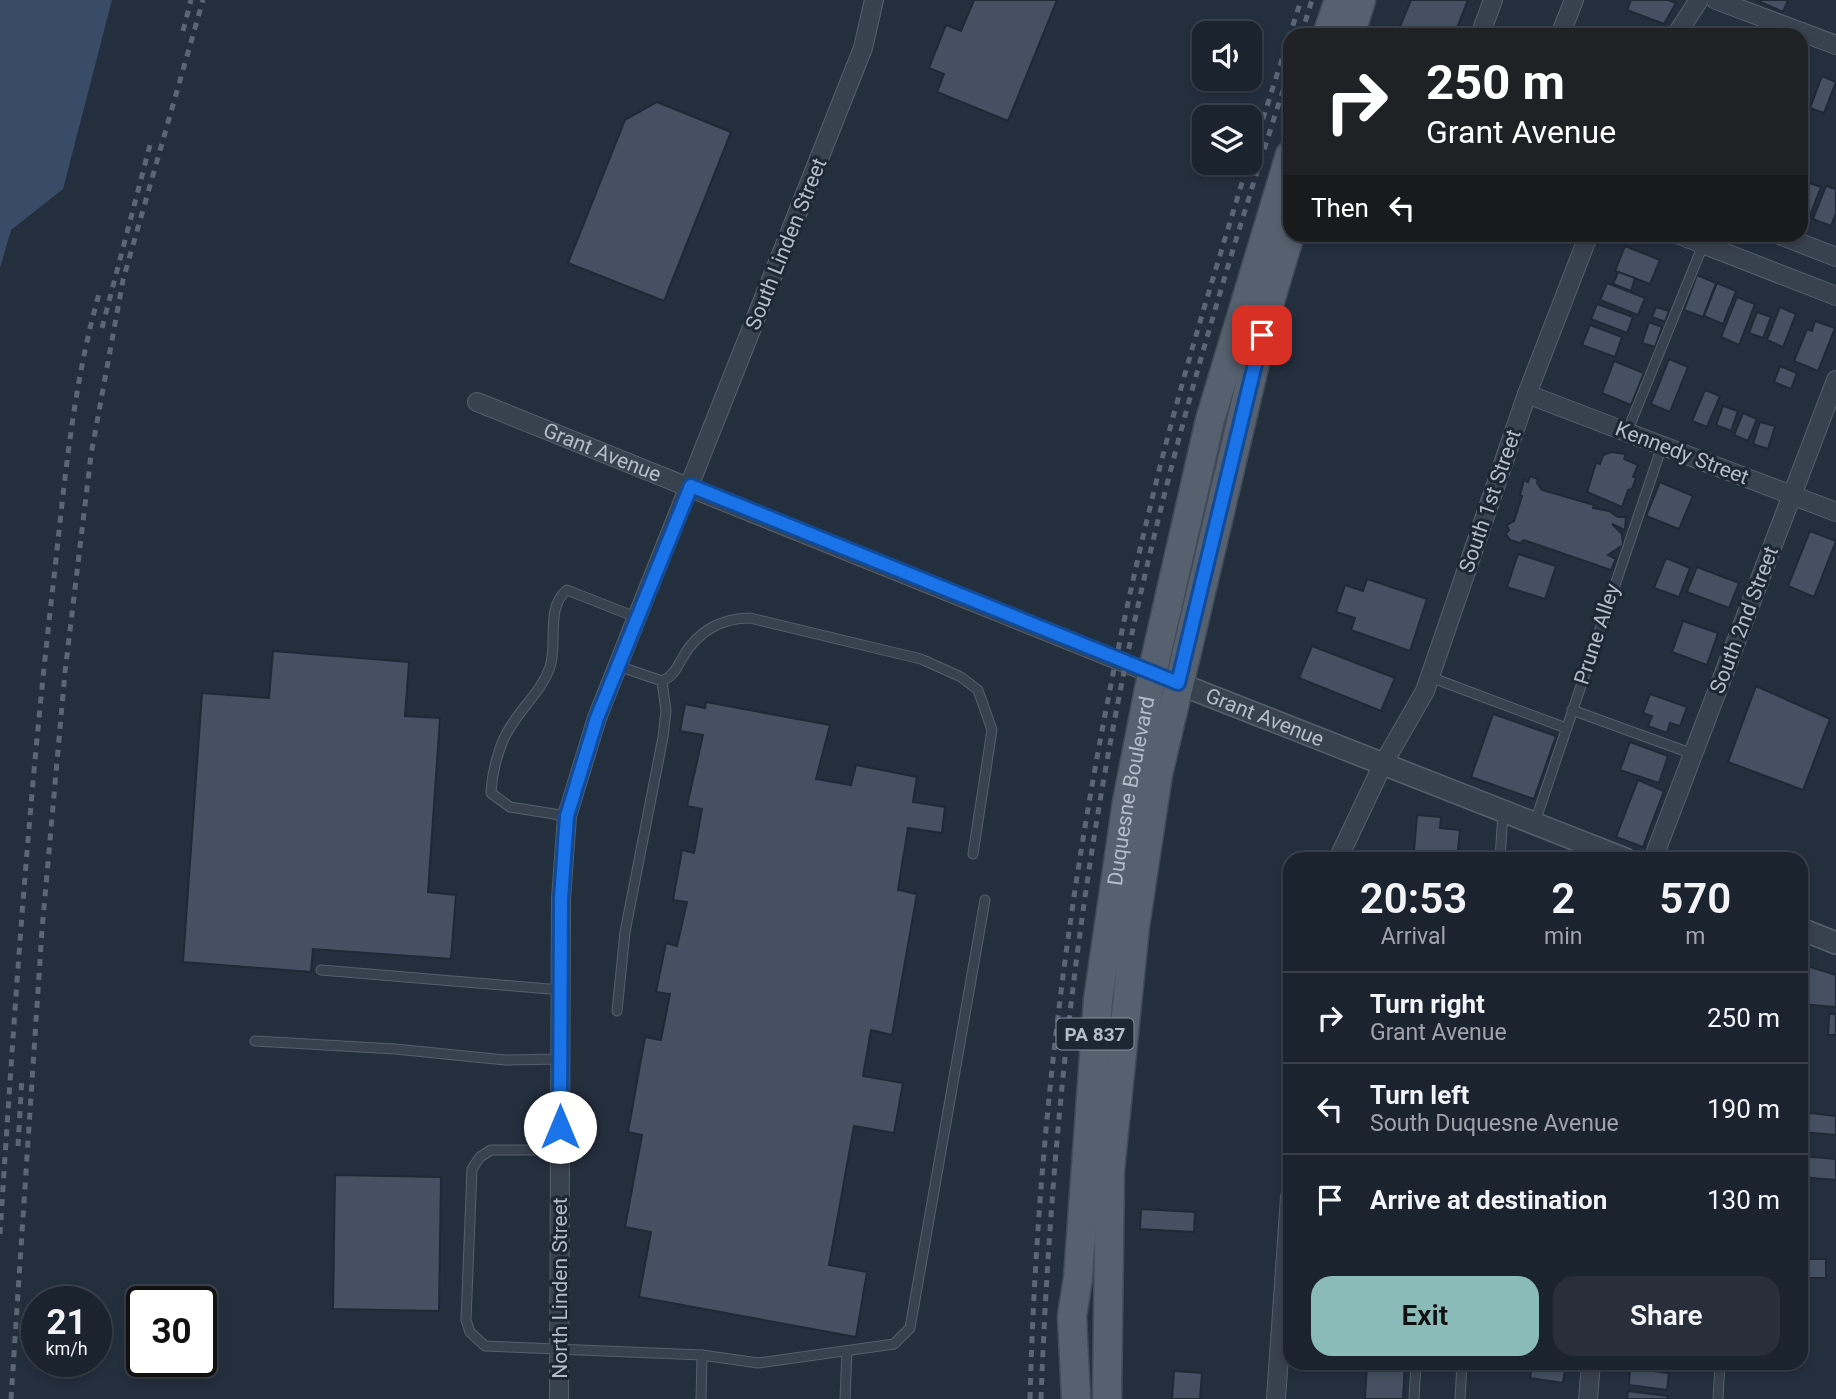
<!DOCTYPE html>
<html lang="en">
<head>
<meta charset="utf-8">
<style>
  body { margin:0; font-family:Roboto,sans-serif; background:#282f3a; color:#f1f3f6; height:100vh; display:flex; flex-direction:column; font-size:26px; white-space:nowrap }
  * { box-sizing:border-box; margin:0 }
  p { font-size:23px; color:#a0a4aa }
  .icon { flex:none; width:38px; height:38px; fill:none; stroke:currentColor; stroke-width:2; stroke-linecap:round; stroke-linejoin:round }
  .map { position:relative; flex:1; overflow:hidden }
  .side { position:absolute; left:1283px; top:852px; width:525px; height:518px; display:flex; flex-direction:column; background:#1b232e; border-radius:21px; box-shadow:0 4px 10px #0003,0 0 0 2px #39404a }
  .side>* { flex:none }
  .top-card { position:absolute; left:1283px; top:28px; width:525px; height:214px; border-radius:21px; box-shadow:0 4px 10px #0003,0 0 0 2px #39404a; background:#202124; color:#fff; overflow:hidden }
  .tools { position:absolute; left:1192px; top:21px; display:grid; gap:14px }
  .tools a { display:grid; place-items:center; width:70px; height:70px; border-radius:14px; background:#1b232e; box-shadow:0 4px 10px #0003,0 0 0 2px #39404a; font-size:35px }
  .speed { position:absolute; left:21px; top:1286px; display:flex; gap:14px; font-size:35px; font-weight:700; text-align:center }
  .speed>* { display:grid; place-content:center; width:91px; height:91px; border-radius:50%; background:#1b232e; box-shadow:0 4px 10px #0003,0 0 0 2px #39404a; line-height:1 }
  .speed small { font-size:18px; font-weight:400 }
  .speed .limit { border:4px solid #111; border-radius:10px; background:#fff; color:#111 }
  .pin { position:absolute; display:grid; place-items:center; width:60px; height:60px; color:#fff; margin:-30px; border-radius:14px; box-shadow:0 4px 10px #0006 }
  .me { position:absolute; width:77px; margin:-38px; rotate:0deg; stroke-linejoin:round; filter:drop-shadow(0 0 5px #0008) }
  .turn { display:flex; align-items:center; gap:24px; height:147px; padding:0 28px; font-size:32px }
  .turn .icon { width:91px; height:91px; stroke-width:2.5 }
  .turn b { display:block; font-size:49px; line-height:60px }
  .then { display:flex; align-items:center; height:66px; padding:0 28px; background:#0003; gap:14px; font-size:26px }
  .eta { display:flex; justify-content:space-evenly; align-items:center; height:119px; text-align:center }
  .eta b { font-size:42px; font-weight:600; line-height:49px }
  .cta { display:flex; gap:14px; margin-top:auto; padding:14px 28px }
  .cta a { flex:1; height:80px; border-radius:21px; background:#8bbbb9; color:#111; font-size:28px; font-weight:600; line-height:80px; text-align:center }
  .cta a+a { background:#282f3a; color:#f1f3f6 }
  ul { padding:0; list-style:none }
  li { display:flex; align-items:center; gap:21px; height:91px; padding:0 28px; border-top:2px solid #39404a }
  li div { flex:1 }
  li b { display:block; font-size:26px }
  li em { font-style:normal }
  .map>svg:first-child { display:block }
  .water { fill:#394c67 }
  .building { fill:#455162; stroke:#1f2835; stroke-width:2 }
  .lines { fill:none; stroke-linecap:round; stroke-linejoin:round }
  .service-casing { stroke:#565f6c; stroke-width:11 }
  .minor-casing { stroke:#565f6c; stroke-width:20 }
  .tertiary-casing { stroke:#565f6c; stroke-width:24 }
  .primary-casing { stroke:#414a57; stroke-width:31 }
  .service { stroke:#38414e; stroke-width:9 }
  .minor { stroke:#38414e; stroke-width:18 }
  .tertiary { stroke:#38414e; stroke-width:21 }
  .primary { stroke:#56606e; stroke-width:28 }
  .rail { stroke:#5a6575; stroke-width:5; stroke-dasharray:7 7; stroke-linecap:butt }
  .route-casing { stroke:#114b97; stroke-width:18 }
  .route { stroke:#1a73e8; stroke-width:12 }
  .labels { text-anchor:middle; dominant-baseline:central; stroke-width:6; stroke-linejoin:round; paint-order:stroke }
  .shield { fill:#1d2633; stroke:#878f9c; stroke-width:2 }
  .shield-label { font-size:19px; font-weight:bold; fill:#b4bcc9 }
  .street-label { font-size:21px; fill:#b4bcc9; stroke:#1d2633 }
</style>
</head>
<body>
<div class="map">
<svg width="1836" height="1399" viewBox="0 0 1836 1399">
  <rect width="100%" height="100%" fill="#242f3e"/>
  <polygon class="water" points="0,0 112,0 63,189 11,230 0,268"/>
  <g class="building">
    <polygon points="974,0 1057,0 1008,121 937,92 944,74 929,68 946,25 961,31"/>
    <polygon points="1411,0 1468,0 1454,35 1409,35 1398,31"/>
    <polygon points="1631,0 1668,0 1676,3 1664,24 1627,10"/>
    <polygon points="1756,0 1788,0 1783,12"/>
    <polygon points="1822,76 1836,82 1824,113 1810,108"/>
    <polygon points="657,102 731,132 664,301 568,263 625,120"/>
    <polygon points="1807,182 1821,187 1809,218 1801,215 1801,197"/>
    <polygon points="1826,186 1836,189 1836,213 1831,226 1813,219"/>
    <polygon points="1625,246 1660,260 1650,284 1615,271"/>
    <polygon points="1618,272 1635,278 1631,291 1613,284"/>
    <polygon points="1697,275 1716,283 1703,317 1684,310"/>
    <polygon points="1607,283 1645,298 1638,315 1600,300"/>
    <polygon points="1717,283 1736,291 1723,324 1704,316"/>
    <polygon points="1737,297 1755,304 1739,345 1721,337"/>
    <polygon points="1597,304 1633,317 1627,333 1591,319"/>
    <polygon points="1656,307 1669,311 1665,322 1652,317"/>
    <polygon points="1780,307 1796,314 1783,347 1767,340"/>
    <polygon points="1757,312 1771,317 1763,338 1749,333"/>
    <polygon points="1815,321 1835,328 1818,371 1794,361 1807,329 1812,331"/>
    <polygon points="1649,322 1662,327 1655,347 1642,343"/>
    <polygon points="1590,325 1622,337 1615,357 1582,345"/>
    <polygon points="1669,359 1688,367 1670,412 1651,404"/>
    <polygon points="1614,361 1644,373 1631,405 1602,393"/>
    <polygon points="1780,366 1797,373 1791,389 1774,382"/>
    <polygon points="1705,390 1720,396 1707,427 1692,421"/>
    <polygon points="1723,406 1738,411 1731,431 1716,425"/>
    <polygon points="1743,413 1757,419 1748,441 1734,435"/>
    <polygon points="1760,422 1775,426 1768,449 1753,444"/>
    <polygon points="1611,452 1626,454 1624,459 1638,465 1633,477 1636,478 1632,489 1628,490 1622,507 1587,492 1596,463 1600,464 1603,455"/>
    <polygon points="1530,476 1538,479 1537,483 1542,490 1594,505 1593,508 1609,511 1618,517 1626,517 1625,530 1612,524 1622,534 1623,545 1608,555 1616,559 1611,570 1524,540 1520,543 1510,540 1506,534 1509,530 1507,525 1514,521 1522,496 1520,495 1524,480 1528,482"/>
    <polygon points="1660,482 1693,496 1679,529 1646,516"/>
    <polygon points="1810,531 1836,541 1814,597 1788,586"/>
    <polygon points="1518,554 1556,566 1545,599 1507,587"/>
    <polygon points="1666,558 1690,568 1679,597 1654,588"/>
    <polygon points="1697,567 1739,583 1729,608 1687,592"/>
    <polygon points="1367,579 1427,599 1410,651 1351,630 1355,618 1336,612 1345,585 1363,591"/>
    <polygon points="1683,621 1718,633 1707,665 1672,652"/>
    <polygon points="1312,646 1395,678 1381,711 1299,678"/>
    <polygon points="273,651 409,662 405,716 440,718 428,892 456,895 451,959 313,949 311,972 183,962 202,693 269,698"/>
    <polygon points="1756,686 1830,719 1803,790 1728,762"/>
    <polygon points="1650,694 1687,707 1680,726 1670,723 1667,733 1648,726 1652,716 1643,713"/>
    <polygon points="706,702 830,725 816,779 851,785 856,765 917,777 913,802 945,807 942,833 908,828 898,890 917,894 892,1035 871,1030 863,1076 903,1083 894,1133 854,1126 829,1265 867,1272 856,1337 639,1297 651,1232 625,1227 642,1135 628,1132 645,1037 661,1040 670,994 656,992 666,943 677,946 687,902 673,900 682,850 694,853 702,809 687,806 703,735 680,731 685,704 705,708"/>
    <polygon points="1493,714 1556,736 1534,799 1471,777"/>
    <polygon points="1630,742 1668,756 1659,783 1620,770"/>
    <polygon points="1638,780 1664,791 1643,847 1616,837"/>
    <polygon points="1417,815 1441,817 1440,828 1460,830 1457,859 1417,859 1417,851 1414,851"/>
    <polygon points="1801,964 1836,975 1836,1007 1801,1004 1801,1008"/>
    <polygon points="1829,1014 1836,1014 1836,1035 1828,1035"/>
    <polygon points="1801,1112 1836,1116 1836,1135 1801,1132"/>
    <polygon points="1801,1156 1836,1159 1836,1180 1801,1177"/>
    <polygon points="335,1175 441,1177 439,1311 333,1309"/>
    <polygon points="1141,1209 1195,1212 1194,1232 1140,1229"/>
    <rect x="1801" y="1259" width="25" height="19"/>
    <polygon points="1367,1363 1405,1363 1403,1399 1365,1399"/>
    <polygon points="1532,1365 1565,1370 1563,1383 1530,1378"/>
    <polygon points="1630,1368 1669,1373 1667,1390 1629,1385"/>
    <polygon points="1174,1371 1202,1373 1200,1399 1172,1399"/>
    <polygon points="1628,1391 1668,1396 1667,1399 1627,1399"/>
  </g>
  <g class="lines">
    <defs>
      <g id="service">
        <polyline points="1627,432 1703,245"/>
        <path d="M 618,666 L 662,681 C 674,676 677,667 683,657 C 697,632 721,618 750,618 L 921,659 L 961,677 L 978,690 L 992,730 L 973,854"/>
        <polyline points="1430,677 1566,728"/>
        <polyline points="1572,710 1693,754"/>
        <path d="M 567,816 L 510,807 L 491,793 C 492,773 499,743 511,726 C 523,706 542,690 550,667 C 558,643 545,608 567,590 L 638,618"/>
        <polyline points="1535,822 1662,446"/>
        <polyline points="1500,859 1503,812"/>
        <polyline points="321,970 561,990"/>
        <polyline points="617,1011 625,932 663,737 666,711 662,681"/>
        <polyline points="255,1041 395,1049 505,1060 560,1059"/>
        <polyline points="560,1150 491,1150 480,1157 472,1169 466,1320 470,1332 485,1346 702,1355 758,1363 894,1344 910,1328 985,900"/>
        <polyline points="701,1399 702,1355"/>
        <polyline points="845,1399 847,1351"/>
        <polyline points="1414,1399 1416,1363"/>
        <polyline points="1460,1399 1462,1363"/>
        <polyline points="1718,1399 1720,1363"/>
      </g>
      <g id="minor">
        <polyline points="1716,0 1836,45"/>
        <polyline points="1480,35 1493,0"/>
        <polyline points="1560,35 1574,0"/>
        <polyline points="1676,35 1699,0"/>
        <polyline points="1677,234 1836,296"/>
        <polyline points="1777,234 1836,257"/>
        <polyline points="1527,394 1836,512"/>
        <path id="s1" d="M 477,402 L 1152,674"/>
        <polyline points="1338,859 1383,764 1425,691 1527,394 1589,234"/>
        <polyline points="1653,859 1836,380"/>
        <polyline points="559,1399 561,899 567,816 597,718 863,48 874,0"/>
        <polyline points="1276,1399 1290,1197"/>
        <polyline points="1588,1399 1591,1363"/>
      </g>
      <g id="tertiary">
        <path id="s2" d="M 1167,679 L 1625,859"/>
        <polyline points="1801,929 1836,943"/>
      </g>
      <g id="primary">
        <polyline points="1327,35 1339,0"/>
        <polyline points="1350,35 1361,0"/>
        <path id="s3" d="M 1076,1399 L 1072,1316 L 1078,1278 L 1098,1000 L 1127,802 L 1152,674 L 1210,420 L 1290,155"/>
        <polyline points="1107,1399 1110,1170 1135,926 1158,774 1268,308 1290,234"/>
      </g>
    </defs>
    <use href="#service" class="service-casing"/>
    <use href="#minor" class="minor-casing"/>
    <use href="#tertiary" class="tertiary-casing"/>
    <use href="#primary" class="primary-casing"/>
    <use href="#service" class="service"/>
    <use href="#minor" class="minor"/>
    <use href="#tertiary" class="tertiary"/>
    <use href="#primary" class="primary"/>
    <g class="rail">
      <polyline points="183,31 191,0"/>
      <polyline points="1301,35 1312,0"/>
      <polyline points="1250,159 1301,0"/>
      <polyline points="102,328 150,145"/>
      <polyline points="18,1146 22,1076"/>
      <path d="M 0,1234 C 14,1018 28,802 53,586 C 64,489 72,388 99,294"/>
      <polyline points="11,1399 42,930 65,672 91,455 123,280 203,0"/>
      <path d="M 1030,1399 C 1038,1093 1081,788 1154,491 C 1181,380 1215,272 1248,163"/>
      <path d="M 1041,1399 C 1050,1160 1074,922 1121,687 C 1162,478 1224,272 1290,69"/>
    </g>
  </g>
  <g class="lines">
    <defs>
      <polyline id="route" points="560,1127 561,899 567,816 597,718 691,486 1178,683 1262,335"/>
    </defs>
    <use href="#route" class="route-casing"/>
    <use href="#route" class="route"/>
  </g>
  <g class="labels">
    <rect class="shield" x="1056.5" y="1018.5" width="77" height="31" rx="5"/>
    <g class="shield-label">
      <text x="1095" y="1034">PA 837</text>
    </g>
    <g class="street-label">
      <text transform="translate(786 244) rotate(-68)">South Linden Street</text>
      <text stroke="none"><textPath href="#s1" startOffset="135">Grant Avenue</textPath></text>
      <text transform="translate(1682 453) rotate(21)">Kennedy Street</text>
      <text transform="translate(1490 501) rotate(-71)">South 1st Street</text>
      <text transform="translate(1744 620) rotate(-69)">South 2nd Street</text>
      <text transform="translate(1597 634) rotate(-72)">Prune Alley</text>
      <text stroke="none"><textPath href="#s2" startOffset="105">Grant Avenue</textPath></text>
      <text stroke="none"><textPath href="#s3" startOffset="612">Duquesne Boulevard</textPath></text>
      <text transform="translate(560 1288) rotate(-90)">North Linden Street</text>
    </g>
  </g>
</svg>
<div class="tools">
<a><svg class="icon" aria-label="sound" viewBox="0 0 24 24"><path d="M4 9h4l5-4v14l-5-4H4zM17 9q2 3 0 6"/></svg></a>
<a><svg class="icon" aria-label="layers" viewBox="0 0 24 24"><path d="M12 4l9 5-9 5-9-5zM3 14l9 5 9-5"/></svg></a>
</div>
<div class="speed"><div>21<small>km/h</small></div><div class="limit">30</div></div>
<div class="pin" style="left:1262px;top:335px;background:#d93025"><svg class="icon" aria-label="arrive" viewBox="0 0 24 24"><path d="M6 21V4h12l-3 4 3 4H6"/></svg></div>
<svg class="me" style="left:560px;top:1127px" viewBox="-20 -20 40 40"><circle r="19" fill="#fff"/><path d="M0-13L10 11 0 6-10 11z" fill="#1a73e8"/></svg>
<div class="top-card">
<div class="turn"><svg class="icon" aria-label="right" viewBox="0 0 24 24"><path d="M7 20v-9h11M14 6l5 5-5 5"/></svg><div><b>250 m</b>Grant Avenue</div></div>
<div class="then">Then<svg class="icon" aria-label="left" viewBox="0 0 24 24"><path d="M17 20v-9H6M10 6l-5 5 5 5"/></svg></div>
</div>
<section class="side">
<div class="eta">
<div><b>20:53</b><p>Arrival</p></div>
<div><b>2</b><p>min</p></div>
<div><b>570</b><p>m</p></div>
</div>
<ul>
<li><svg class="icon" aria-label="right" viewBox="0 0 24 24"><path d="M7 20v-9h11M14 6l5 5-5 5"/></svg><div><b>Turn right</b><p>Grant Avenue</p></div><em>250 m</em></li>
<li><svg class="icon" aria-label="left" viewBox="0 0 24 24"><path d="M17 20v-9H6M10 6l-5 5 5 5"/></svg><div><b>Turn left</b><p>South Duquesne Avenue</p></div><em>190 m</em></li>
<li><svg class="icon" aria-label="arrive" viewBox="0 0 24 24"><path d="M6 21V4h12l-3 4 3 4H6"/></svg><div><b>Arrive at destination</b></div><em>130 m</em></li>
</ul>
<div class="cta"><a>Exit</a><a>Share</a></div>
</section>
</div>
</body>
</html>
